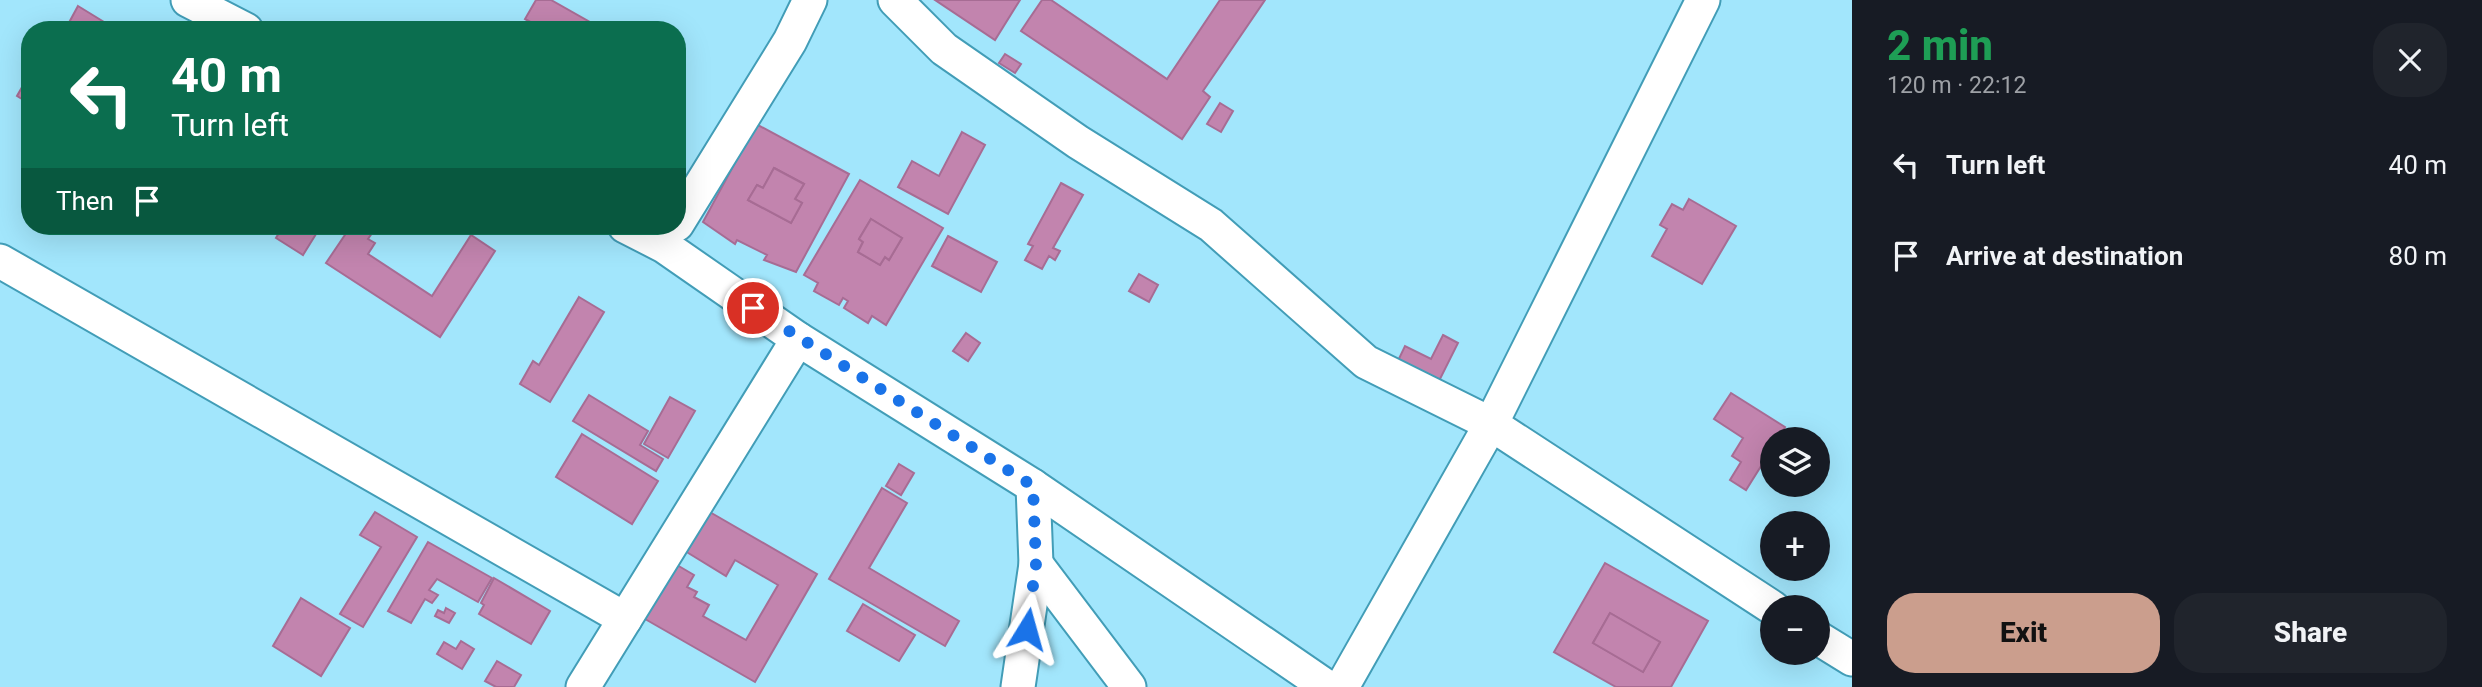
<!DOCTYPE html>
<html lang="en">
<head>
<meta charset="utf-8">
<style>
  body { margin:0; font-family:Roboto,sans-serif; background:#20242c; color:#f1f3f6; height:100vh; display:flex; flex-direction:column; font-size:26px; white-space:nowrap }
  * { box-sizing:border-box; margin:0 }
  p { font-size:23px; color:#9ea1a6 }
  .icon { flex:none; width:38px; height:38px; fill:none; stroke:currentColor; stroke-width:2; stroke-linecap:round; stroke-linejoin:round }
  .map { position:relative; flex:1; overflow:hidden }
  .drawer { display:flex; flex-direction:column; background:#171b24; width:630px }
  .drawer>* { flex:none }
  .guide { position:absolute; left:21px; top:21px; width:665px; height:214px; border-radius:28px; box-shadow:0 7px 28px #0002; background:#0b6e4f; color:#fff; overflow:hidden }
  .fabs { position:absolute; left:1760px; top:427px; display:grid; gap:14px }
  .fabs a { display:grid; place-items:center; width:70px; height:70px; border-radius:50%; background:#171b24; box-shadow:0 7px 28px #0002; font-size:35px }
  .pin { position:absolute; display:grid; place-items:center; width:60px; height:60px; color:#fff; margin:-30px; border:4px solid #fff; border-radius:50%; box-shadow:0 2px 7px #0007 }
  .me { position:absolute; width:77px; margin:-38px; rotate:8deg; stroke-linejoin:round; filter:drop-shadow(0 0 5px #0008) }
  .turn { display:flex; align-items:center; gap:24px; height:147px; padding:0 35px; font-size:32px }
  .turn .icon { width:91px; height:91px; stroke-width:2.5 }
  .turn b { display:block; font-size:49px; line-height:60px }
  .then { display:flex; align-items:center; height:66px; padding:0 35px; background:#0003; gap:14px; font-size:26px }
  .round { display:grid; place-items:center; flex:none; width:74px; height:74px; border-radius:28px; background:#20242c }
  .head { display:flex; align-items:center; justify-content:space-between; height:119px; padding:0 35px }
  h1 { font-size:42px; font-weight:800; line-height:52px; color:#1e9e55 }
  .primary-button { display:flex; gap:14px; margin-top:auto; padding:14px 35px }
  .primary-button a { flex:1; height:80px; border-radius:28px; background:#cb9e8d; color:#111; font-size:28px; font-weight:800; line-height:80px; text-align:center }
  .primary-button a+a { background:#20242c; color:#f1f3f6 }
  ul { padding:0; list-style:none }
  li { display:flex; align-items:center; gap:21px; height:91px; padding:0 35px }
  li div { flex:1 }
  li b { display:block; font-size:26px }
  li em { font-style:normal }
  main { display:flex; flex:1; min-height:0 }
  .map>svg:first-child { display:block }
  .building { fill:#c284ae; stroke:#a76c94; stroke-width:2; fill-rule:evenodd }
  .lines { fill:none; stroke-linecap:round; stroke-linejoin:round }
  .minor-casing { stroke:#429db7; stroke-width:37 }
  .minor { stroke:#fff; stroke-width:33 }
  .route { stroke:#1a73e8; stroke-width:12; stroke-dasharray:0 21.6 }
</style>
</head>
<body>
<main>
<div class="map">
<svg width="1852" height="687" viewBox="0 0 1852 687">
  <rect width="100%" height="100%" fill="#a2e6fc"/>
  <g class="building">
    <polygon points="536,0 551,0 604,30 545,30 525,19"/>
    <polygon points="935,0 1020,0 995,40"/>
    <polygon points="1042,0 1051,0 1167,79 1220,0 1265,0 1203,91 1210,97 1182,139 1021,31"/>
    <polygon points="78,6 117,30 65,30"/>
    <polygon points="1005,54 1021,64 1015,73 999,63"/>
    <polygon points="29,75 30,76 30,104 17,96"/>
    <polygon points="1220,103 1233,111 1221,132 1207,124"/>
    <path d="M 756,124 L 849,174 L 796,272 L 764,260 L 767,255 L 737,240 L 735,244 L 703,222 ZM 774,168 L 804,184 L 795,199 L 802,203 L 791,223 L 748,200 L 757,185 L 763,188 Z"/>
    <polygon points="962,132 985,145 948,214 898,187 912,161 939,176"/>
    <polygon points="774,168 804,184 795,199 802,203 791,223 748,200 757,185 763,188"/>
    <path d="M 860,180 L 943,228 L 886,325 L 872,316 L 868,323 L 844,308 L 848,301 L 843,298 L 839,305 L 814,291 L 818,283 L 804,275 ZM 871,219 L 902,238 L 889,260 L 885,257 L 880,265 L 858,252 L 863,242 L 859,239 Z"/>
    <polygon points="1061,183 1083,195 1053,248 1060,251 1055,260 1049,256 1042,269 1025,260 1033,246 1028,244"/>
    <polygon points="1689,199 1736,226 1702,284 1652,256 1667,229 1660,225 1672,204 1683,210"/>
    <polygon points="871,219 902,238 889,260 885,257 880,265 858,252 863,242 859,239"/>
    <polygon points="283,226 321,226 303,255 276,238"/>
    <polygon points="351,226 377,226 368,239 375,243 368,254 432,296 471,235 495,251 440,337 326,263"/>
    <polygon points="948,236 997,262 981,292 932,266"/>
    <polygon points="1139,274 1158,285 1149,302 1129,291"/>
    <polygon points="579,297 604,312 550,402 520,384 533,361 539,365"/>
    <polygon points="966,333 980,343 968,361 953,351"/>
    <polygon points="1443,335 1458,343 1436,387 1395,367 1405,346 1431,359"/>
    <polygon points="1731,393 1785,427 1778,439 1773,439 1773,447 1746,490 1730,480 1741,462 1732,456 1743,438 1714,419"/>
    <polygon points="589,395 648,431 640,445 663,459 656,471 573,421"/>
    <polygon points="670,397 695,411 668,458 644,444"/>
    <polygon points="582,434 658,481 632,524 556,477"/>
    <polygon points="899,464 914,473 901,495 886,486"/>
    <polygon points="882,488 907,503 869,568 959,621 945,646 829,579"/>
    <polygon points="708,511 817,574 755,682 645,619 677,565 694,575 687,587 697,592 694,597 709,605 703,616 746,640 778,585 735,560 726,576 685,551"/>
    <polygon points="375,512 417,537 363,627 340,614 381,547 360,535"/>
    <polygon points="428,542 492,578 478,602 437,579 429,590 438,595 432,603 425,599 411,623 388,611"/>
    <path d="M 1605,563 L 1708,621 L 1671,687 L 1616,687 L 1554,652 ZM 1610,613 L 1660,642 L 1643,672 L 1593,643 Z"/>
    <polygon points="494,578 550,611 531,644 479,614 484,605 481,603"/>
    <polygon points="301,598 350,628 321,676 273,646"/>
    <polygon points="863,604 915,635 899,661 847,631"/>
    <polygon points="446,608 455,613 449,623 435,616 438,610 444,613"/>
    <polygon points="1610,613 1660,642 1643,672 1593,643"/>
    <polygon points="461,641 474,649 462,669 437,654 444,642 456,649"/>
    <polygon points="497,661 521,675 514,687 496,687 485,681"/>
  </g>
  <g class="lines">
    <defs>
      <g id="minor">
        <polyline points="188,0 246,30"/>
        <polyline points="895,0 944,49 1078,142 1211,225 1366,362 1491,424 1773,608"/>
        <polyline points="677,224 790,41 810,0"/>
        <polyline points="625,226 664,246 798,339 1033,486 1327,687"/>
        <polyline points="0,261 625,619"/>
        <polyline points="1036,564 1129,687"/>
        <polyline points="1818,638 1852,659"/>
        <polyline points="583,687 798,339"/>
        <polyline points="1018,687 1036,564 1033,486"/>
        <polyline points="1342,687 1491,424 1703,0"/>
      </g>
    </defs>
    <use href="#minor" class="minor-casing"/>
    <use href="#minor" class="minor"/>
  </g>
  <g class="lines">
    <polyline class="route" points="753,308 1033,486 1036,564 1027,629"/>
  </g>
</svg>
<div class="fabs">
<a><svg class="icon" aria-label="layers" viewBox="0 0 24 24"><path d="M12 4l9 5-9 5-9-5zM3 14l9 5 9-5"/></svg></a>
<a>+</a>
<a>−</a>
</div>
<div class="pin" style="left:753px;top:308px;background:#d93025"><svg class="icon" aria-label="arrive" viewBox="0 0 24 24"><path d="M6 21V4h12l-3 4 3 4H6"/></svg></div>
<svg class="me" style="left:1027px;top:629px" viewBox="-20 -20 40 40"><path d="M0-17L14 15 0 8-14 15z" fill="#1a73e8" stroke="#fff" stroke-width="4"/></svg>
<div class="guide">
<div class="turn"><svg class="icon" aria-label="left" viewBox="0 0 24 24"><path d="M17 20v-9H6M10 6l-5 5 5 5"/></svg><div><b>40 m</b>Turn left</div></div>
<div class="then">Then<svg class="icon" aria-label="arrive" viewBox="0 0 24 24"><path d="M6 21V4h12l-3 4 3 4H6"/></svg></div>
</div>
</div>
<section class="drawer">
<div class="head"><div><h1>2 min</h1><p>120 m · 22:12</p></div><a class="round"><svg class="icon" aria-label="close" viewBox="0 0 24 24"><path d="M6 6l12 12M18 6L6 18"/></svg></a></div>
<ul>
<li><svg class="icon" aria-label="left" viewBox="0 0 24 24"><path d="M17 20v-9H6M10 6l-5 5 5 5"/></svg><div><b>Turn left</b></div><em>40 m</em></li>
<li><svg class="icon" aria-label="arrive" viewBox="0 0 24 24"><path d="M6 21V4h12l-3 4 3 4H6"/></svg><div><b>Arrive at destination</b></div><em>80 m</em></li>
</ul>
<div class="primary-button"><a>Exit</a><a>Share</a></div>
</section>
</main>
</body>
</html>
